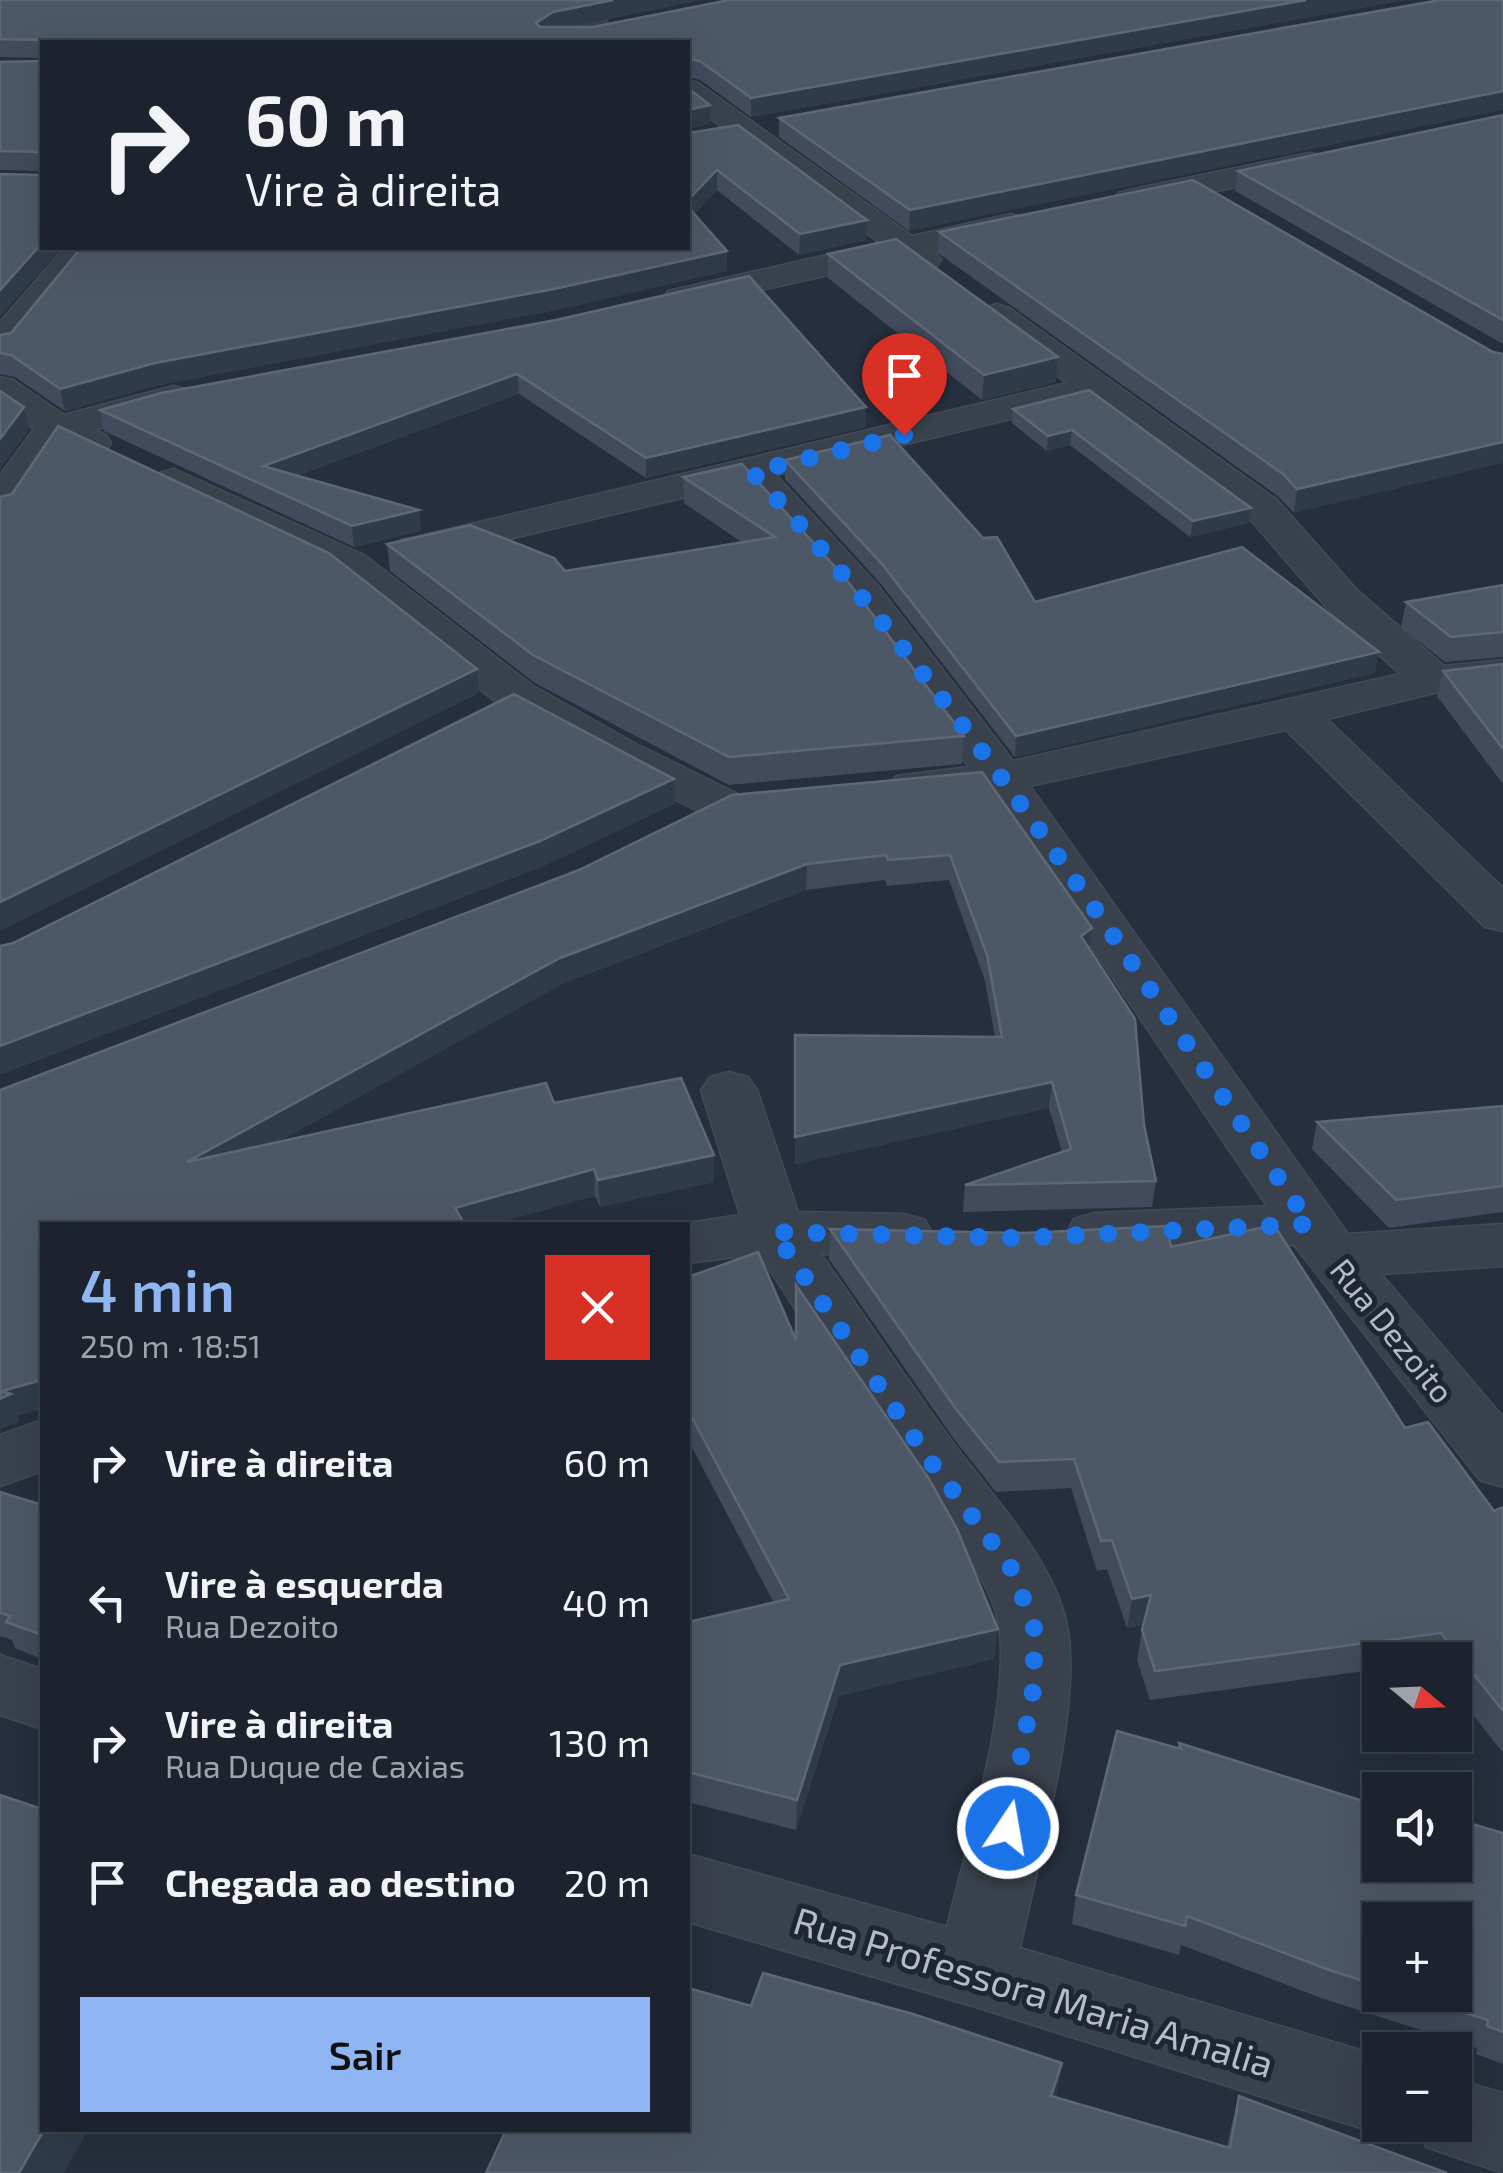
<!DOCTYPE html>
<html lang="pt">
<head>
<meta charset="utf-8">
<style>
  body { margin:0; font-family:"Exo 2",sans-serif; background:#252b36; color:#f1f3f6; height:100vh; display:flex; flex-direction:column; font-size:38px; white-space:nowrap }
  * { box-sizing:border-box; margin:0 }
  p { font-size:32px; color:#a0a4aa }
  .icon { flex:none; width:55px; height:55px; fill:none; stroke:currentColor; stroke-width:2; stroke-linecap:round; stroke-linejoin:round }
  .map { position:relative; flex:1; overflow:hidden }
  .side { position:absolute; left:40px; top:1222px; width:650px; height:910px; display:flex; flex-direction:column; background:#1c232e; border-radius:0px; box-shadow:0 10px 40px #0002,0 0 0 2px #3a404a }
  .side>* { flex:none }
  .top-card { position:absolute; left:40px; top:40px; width:650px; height:210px; border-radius:0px; box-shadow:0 10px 40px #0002,0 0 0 2px #3a404a; background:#1c232e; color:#f1f3f6; overflow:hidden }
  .needle { width:65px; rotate:109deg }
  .tools { position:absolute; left:1362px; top:1642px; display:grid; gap:20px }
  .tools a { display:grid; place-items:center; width:110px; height:110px; border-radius:0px; background:#1c232e; box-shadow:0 10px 40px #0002,0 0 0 2px #3a404a; font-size:50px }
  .pin { position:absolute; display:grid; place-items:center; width:85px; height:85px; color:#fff; margin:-102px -42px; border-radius:50% 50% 50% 0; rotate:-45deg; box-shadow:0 0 10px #0007 }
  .pin .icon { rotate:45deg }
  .me { position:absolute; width:110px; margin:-55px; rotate:12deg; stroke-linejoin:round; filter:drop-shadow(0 0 8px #0008) }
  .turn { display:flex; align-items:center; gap:35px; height:210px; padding:0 40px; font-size:45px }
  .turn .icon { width:130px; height:130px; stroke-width:2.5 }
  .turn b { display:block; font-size:70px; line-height:85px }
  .round { display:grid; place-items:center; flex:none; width:105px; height:105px; border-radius:0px; background:#252b36 }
  .headline { display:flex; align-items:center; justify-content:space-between; height:170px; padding:0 40px }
  h1 { font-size:60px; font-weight:600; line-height:75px; color:#8fb5f3 }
  .action { display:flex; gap:20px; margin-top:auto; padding:20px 40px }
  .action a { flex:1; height:115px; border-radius:0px; background:#8fb5f3; color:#111; font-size:40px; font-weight:600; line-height:115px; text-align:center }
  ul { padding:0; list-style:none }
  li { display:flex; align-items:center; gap:30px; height:140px; padding:0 40px }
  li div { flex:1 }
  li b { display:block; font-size:38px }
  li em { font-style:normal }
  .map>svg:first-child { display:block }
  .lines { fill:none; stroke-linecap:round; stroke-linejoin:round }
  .minor-casing { stroke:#424a56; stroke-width:3 }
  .minor { fill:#39414d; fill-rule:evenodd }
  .wall { fill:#414b5b; fill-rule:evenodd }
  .shaded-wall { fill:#303b4a }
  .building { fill:#4d5867; stroke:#5e6776; stroke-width:2.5 }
  .route { stroke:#1a73e8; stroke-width:18; stroke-dasharray:0 32.4 }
  .labels { text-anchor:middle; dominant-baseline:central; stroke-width:10; stroke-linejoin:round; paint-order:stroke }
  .street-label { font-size:32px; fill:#b5bcc8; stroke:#1e2632 }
  .near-street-label { font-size:38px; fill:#b5bcc8; stroke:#1e2632 }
</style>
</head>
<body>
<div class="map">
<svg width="1503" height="2173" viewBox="0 0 1503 2173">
  <rect width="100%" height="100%" fill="#252f3d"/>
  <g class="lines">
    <defs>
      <g id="minor">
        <polygon points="546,0 577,0 634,42 602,42"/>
        <polygon points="688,80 698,83 912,236 1011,214 1023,217 1027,224 1023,231 934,251 941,260 936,267 924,270 901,259 680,308 668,305 663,298 668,291 880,243 688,102"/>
        <polygon points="1309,153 1320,155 1325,162 1320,169 1129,210 1118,207 1113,200 1118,193 1129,190"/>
        <polygon points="64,248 98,248 13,352 0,355 0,322"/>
        <path d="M 997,304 L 1009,308 L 1277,500 L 1357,590 L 1444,666 L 1503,660 L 1503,686 L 1434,693 L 1327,719 L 1503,888 L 1503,931 L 1485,927 L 1286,730 L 1030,786 L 1348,1234 L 1503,1224 L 1503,1266 L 1381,1274 L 1503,1417 L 1503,1487 L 1480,1480 L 1294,1245 L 1095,1255 L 1074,1249 L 1066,1234 L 1074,1219 L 1095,1213 L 1267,1206 L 988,793 L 913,800 L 896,796 L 889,786 L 896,776 L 969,767 L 848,604 L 741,484 L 416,561 L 401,558 L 395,549 L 401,540 L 416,537 L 1067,383 L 985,322 L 979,315 L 985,308 ZM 1090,400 L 1249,518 L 1327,608 L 1400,674 L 1013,761 L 878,586 L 776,475 Z"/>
        <polygon points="0,377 13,380 64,415 173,386 186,389 192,397 186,405 94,430 106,435 111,443 106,451 92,455 63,444 52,454 14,515 0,519 0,475 34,429 0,405"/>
        <polygon points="174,469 364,555 533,686 636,744 738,794 745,804 738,814 721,818 704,814 604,764 501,706 334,573 160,489 154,481 160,473"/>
        <path d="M 729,1072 L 748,1077 L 757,1090 L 798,1212 L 904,1214 L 925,1220 L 933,1235 L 925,1250 L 904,1256 L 821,1254 C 866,1318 909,1384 956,1447 C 994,1498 1055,1562 1067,1626 C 1083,1706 1037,1864 1020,1948 L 1380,2056 L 1380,2125 L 1403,2125 L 1380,2134 L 976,2007 L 688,1922 L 688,1854 L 947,1927 C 966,1847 1011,1705 999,1626 C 990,1571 938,1523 907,1478 C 857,1404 809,1329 759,1254 L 688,1263 L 688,1225 L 675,1225 L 740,1215 L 701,1090 L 710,1077 Z"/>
        <polygon points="42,1420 42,1471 0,1486 0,1435"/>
        <polygon points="0,1655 42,1669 42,1729 0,1715"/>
        <polygon points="1455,2079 1503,2093 1503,2173 1426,2147 1417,2125 1455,2125"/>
      </g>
    </defs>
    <use href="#minor" class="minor-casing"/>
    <use href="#minor" class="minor"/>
  </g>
  <g class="wall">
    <polygon points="0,0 701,0 569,27 1405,0 751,117 700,80 688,77 688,42 42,42 42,248 61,248 0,316 0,174 41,175 41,171 0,170 0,62 41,61 41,58 0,57"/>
    <polygon points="1440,0 909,231 779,137 779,118"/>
    <polygon points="1503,115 1503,344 1235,191 1238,171"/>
    <polygon points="688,133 866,240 799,255 717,190 694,214 727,251 727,271 555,310 159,385 65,411 15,377 0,374 0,335"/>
    <polygon points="939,232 1493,352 1294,513 1279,497 938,253"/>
    <polygon points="828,254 1056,382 982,400 828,278"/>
    <polygon points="556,320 866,407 866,427 646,478 519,394 296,476 419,510 421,531 354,547 104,431 100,410"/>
    <polygon points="1089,390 1251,508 1249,523 1190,537 1070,445 1047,451 1012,423 1013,409"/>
    <polygon points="785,460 1035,602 1375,673 1015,757 881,584 785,479"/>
    <polygon points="742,464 964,736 962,764 729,785 535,683 390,571 387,544 565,571 743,543 684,503 683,477"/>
    <polygon points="1503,585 1503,657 1445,662 1401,627 1406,602"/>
    <polygon points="1503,664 1503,784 1437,696 1443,671"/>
    <polygon points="982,772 1090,949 1144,1125 1156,1181 1152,1207 963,1212 965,1185 1062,1152 1049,1108 795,1164 795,1035 995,1037 985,981 949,880 887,886 885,880 806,890 562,984 276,1143 554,1103 714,1155 714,1182 600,1207 595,1196 42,1225 17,1416 19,1421 0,1429 0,1090"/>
    <polygon points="1503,1106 1503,1212 1389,1228 1312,1149 1317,1122"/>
    <polygon points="830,1229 1171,1247 1405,1428 1494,1511 1503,1507 1503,1753 1455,1692 1455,1660 1380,1660 1380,1669 1150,1700 1137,1660 1143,1625 1127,1628 1107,1569 1097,1571 1071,1488 996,1492 954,1439 829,1259"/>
    <polygon points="688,1277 795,1338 998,1629 994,1659 839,1696 796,1830 688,1802 688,1622 774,1603 688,1440"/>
    <polygon points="0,1492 42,1505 42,1659 15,1648 12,1640 0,1636"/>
    <path d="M 1179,1743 L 1365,1802 L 1368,1793 L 1503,1833 L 1503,2064 L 1476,2054 L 1477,2048 L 1324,1999 L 1181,1945 L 1179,1955 L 1072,1924 L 1076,1895 L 1178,1748 ZM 1380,1920 L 1455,1995 L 1380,1995 Z"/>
    <polygon points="1239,2096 1447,2173 486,2173 1056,2097 1227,2147 1231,2127"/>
  </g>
  <g class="shaded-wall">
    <polygon points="613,0 701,0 554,30 537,41 536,23 553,12"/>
    <polygon points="1306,0 1405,0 751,117 751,98"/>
    <polygon points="1503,91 1503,110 909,231 910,210"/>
    <polygon points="710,105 710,124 688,129 688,110"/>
    <polygon points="717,170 717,190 688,221 688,200"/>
    <polygon points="867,220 866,240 799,255 800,234"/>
    <polygon points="42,243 42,248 61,248 0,316 0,290"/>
    <polygon points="727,251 727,271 555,310 159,385 65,411 60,389 155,363"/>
    <polygon points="1058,357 1056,382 982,400 984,375"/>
    <polygon points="517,374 519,394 266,487 263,466"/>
    <polygon points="24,407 29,430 0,469 0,439"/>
    <polygon points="866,407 866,427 646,478 646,458"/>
    <polygon points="1072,430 1070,445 1047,451 1048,436"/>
    <polygon points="1503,442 1503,463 1294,513 1297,489"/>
    <polygon points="1251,508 1249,523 1190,537 1193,521"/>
    <polygon points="419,510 421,531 354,547 352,526"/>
    <polygon points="1379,652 1375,673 1015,757 1016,736"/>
    <polygon points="477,669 479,693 0,931 0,902"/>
    <polygon points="674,779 675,804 542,867 0,1075 0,1046"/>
    <polygon points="807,864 806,890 562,984 193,1189 187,1162 560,958"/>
    <polygon points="1092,928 1089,954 1081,936"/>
    <polygon points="1052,1082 1049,1108 795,1164 795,1137"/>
    <polygon points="714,1155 714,1182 600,1207 598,1180"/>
    <polygon points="594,1169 595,1196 491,1225 456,1225 455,1208"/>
    <polygon points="42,1380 42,1409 17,1416 19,1421 0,1429 0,1399 2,1391"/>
    <polygon points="1151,1595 1146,1624 1127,1628 1132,1599"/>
    <polygon points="998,1629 994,1659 839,1696 796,1830 797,1800 840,1665"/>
    <polygon points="1062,2063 1057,2094 1046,2126 1051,2096"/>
    <polygon points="44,2130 88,2130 64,2173 19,2173"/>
  </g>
  <g class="building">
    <polygon points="0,0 613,0 553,12 536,23 540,27 593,27 729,0 1306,0 751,98 700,61 688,59 688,42 42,42 42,243 0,290 0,174 41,175 41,152 0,151 0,62 41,61 41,40 0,39"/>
    <polygon points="1440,0 1503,0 1503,91 910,210 779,118"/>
    <polygon points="688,88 710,105 688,110"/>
    <polygon points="1503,115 1503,320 1238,171"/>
    <polygon points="738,125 867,220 800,234 717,170 688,200 688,133"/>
    <polygon points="1193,180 1493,352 1503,354 1503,442 1297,489 1283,474 939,232"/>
    <polygon points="688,207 727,251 554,289 155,363 60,389 11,355 0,353 0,335 11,333 81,248 688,248"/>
    <polygon points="896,239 1058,357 984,375 828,254"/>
    <polygon points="749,276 866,407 646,458 517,374 263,466 419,510 352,526 100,410 161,393 556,320"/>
    <polygon points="1089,390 1251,508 1193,521 1072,430 1048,436 1013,409"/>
    <polygon points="0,391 24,407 0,439"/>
    <polygon points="58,426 329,553 477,669 0,902 0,497 12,494"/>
    <polygon points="890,435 983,538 997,537 1035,602 1242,547 1379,652 1016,736 882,564 785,460"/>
    <polygon points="742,464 846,579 964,736 729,757 533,655 387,544 470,525 554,558 565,571 775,537 683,477"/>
    <polygon points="1503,585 1503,632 1451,637 1406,602"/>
    <polygon points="1503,664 1503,749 1443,671"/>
    <polygon points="514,694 674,779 540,841 0,1046 0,946 13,943"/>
    <polygon points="982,772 1092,928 1081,936 1135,1019 1144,1125 1156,1181 965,1185 1071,1149 1052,1082 795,1137 795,1035 1002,1037 987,955 950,855 888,860 886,855 807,864 560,958 187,1162 546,1083 554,1103 681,1078 714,1155 598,1180 594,1169 455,1208 465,1225 42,1225 42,1380 2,1391 11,1394 0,1399 0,1090 579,870 732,795"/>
    <polygon points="1503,1106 1503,1186 1396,1200 1317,1122"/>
    <polygon points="1274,1225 1405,1428 1428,1422 1494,1511 1503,1507 1503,1711 1441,1633 1155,1671 1142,1630 1151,1595 1132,1599 1112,1540 1101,1541 1074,1459 999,1462 956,1409 830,1229 1024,1233 1167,1226 1171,1247"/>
    <polygon points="758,1252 796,1340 796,1285 929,1479 957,1529 998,1629 840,1665 797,1800 688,1772 688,1622 789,1599 688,1410 688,1277"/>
    <polygon points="0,1492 42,1505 42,1635 6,1622 10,1616 0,1613"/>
    <polygon points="1117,1731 1181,1749 1179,1743 1366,1802 1368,1793 1380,1796 1380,1865 1455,1865 1455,1819 1503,1833 1503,2032 1487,2026 1488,2020 1410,1995 1455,1995 1455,1920 1380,1920 1380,1986 1332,1971 1187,1916 1185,1926 1076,1895"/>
    <polygon points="0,1795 42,1809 44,2130 19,2173 0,2173"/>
    <polygon points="763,1973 913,2014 1062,2063 1051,2096 1230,2148 1239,2096 1447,2173 486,2173 506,2130 688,2130 688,1988 751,2006"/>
  </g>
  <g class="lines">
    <path class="route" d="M 904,435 L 752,472 C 965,700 1133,968 1310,1224 L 1020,1238 L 774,1232 L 931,1462 L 1010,1566 L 1034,1625 L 1034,1685 L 1008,1828"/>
  </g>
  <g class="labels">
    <g class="street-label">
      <text transform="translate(1393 1330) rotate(51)">Rua Dezoito</text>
    </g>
    <g class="near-street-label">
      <text transform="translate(1034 1991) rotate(17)">Rua Professora Maria Amalia</text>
    </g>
  </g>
</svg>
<div class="tools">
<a><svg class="needle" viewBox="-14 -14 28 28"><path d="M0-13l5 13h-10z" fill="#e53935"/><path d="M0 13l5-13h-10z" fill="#a0a4aa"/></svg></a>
<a><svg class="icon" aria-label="sound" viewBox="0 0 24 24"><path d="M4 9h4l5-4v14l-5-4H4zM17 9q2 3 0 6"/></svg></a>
<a>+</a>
<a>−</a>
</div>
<div class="pin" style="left:904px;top:435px;background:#d93025"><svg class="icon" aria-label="arrive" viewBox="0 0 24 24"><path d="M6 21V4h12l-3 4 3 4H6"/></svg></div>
<svg class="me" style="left:1008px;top:1828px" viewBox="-20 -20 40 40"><circle r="17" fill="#1a73e8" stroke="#fff" stroke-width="3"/><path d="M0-11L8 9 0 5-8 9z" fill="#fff"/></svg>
<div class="top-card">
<div class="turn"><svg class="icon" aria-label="right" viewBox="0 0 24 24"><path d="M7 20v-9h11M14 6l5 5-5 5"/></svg><div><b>60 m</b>Vire à direita</div></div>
</div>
<section class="side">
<div class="headline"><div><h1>4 min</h1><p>250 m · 18:51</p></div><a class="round" style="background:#d93025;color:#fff"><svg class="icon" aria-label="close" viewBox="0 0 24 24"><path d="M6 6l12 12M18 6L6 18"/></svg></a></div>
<ul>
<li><svg class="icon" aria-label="right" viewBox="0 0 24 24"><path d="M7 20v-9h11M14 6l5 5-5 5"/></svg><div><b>Vire à direita</b></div><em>60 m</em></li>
<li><svg class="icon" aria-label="left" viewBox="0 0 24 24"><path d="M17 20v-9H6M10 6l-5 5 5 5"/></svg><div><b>Vire à esquerda</b><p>Rua Dezoito</p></div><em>40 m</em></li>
<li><svg class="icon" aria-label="right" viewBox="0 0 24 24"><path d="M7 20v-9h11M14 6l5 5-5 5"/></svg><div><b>Vire à direita</b><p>Rua Duque de Caxias</p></div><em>130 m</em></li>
<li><svg class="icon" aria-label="arrive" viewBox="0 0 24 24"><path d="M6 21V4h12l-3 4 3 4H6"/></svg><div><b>Chegada ao destino</b></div><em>20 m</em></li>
</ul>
<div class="action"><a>Sair</a></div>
</section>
</div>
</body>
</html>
